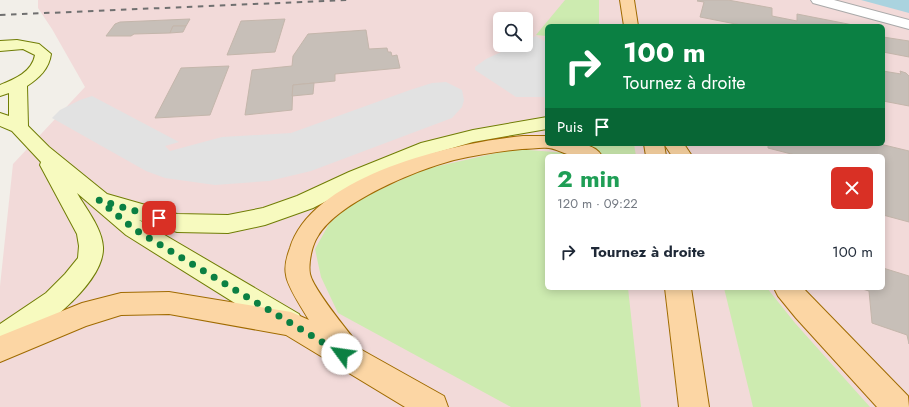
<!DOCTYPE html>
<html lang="fr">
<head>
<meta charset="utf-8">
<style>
  body { margin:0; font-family:Jost,sans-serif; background:#f2f2f3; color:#1f2937; height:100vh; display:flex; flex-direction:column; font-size:15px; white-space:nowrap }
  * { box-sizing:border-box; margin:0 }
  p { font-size:13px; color:#747a83 }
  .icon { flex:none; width:22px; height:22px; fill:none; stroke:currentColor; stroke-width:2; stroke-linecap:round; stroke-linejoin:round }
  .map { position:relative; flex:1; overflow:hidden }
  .details { position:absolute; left:545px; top:154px; width:340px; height:136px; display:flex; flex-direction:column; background:#fff; border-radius:6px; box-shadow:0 2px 10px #0003 }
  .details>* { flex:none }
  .top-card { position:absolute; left:545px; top:24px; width:340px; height:122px; border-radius:6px; box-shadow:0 2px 10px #0003; background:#0b8043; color:#fff; overflow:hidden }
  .tools { position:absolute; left:493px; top:12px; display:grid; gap:8px }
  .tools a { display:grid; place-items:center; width:40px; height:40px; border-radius:6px; background:#fff; box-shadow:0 2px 10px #0003; font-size:20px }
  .pin { position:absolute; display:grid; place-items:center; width:34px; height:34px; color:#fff; margin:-17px; border-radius:8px; box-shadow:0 2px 6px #0006 }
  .me { position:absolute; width:44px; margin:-22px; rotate:301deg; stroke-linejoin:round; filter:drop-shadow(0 0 3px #0008) }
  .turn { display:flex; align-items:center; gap:14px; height:84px; padding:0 12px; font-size:18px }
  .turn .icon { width:52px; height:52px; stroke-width:2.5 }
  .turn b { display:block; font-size:28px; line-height:34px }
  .then { display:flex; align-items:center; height:38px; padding:0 12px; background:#0003; gap:8px; font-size:15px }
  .round { display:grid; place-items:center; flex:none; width:42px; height:42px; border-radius:6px; background:#f2f2f3 }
  .headline { display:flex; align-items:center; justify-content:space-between; height:68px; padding:0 12px }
  h1 { font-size:24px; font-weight:700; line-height:30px; color:#1e9e55 }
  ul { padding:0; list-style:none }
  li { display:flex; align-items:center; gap:12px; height:60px; padding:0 12px }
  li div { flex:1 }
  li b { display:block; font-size:15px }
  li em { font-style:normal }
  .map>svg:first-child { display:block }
  .commercial { fill:#f2dad9; fill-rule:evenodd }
  .grass { fill:#cdebb0 }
  .parking { fill:#e2e2e2 }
  .water { fill:#aad3df }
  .building { fill:#c7bfb8; stroke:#c4b6ab }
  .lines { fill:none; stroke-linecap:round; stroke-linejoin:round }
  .minor-casing { stroke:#a9a9a9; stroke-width:2 }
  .secondary-casing { stroke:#707d05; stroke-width:2 }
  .primary-casing { stroke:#a06b00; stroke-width:2 }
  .minor { fill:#fff; fill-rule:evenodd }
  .secondary { fill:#f7fabf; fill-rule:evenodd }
  .primary { fill:#fcd6a4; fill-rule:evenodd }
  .rail { stroke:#707070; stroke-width:2; stroke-dasharray:5.5 5.5; stroke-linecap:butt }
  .route { stroke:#0b8043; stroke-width:7; stroke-dasharray:0 12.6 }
</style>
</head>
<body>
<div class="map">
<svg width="909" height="407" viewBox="0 0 909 407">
  <rect width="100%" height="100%" fill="#f2efe9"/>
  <path class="commercial" d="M 38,0 L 909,0 L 909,407 L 0,407 L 0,286 L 13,164 L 85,87 L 52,29 L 38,8 ZM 500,19 L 526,19 L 526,45 L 500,45 ZM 547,26 L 883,26 L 883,144 L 547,144 ZM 547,156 L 883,156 L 883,288 L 547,288 Z"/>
  <g class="grass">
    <polygon points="565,0 599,0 599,26 547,26 547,36 536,35"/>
    <polygon points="582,144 634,144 636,156 604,156"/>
    <polygon points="515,149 568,153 573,156 547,156 547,288 628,288 641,407 511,407 338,313 321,277 315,249 329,224 353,202 425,169"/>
    <polygon points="724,288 767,288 795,323 870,407 753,407"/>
  </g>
  <g class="parking">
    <polygon points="536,36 544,41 547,40 547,97 516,97 475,70 475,67 486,59 516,45 526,45 526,41"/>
    <polygon points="446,82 462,90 464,100 462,107 452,118 311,171 269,181 215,185 165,178 146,171 52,118 60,110 80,100 92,96 179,142 165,146 170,151 222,137 291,133 410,90 432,83"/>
  </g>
  <polygon class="water" points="861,0 909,0 909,13"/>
  <g class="building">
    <polygon points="698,0 728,0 772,8 772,16 797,21 797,14 853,25 853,26 746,26 700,17 704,2 697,1"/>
    <polygon points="190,19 186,26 173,26 170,33 134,34 131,36 106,36 115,24 120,22"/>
    <polygon points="285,19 275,52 227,55 241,21"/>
    <polygon points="173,26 186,26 183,32 170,33"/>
    <polygon points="366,30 369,49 387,48 388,52 391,52 392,56 397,55 400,68 335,74 335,81 293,85 292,110 245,115 252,70 292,66 293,56 308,34"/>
    <polygon points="883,37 909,41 909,57 883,52"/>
    <polygon points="229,66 210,115 155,118 181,68"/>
    <polygon points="883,71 901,74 900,71 906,73 909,76 909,106 883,101"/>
    <polygon points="314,83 313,94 292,96 293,85"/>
    <polygon points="768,144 880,144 909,151 909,222 883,215 883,156 799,156 768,148"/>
    <polygon points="883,268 909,276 909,344 907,335 872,323 869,291 859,288 883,288"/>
  </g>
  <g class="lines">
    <defs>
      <polygon id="minor" points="811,0 834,0 909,20 909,29 813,3"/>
      <path id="secondary" d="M 17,40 L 39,44 L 51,54 C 49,69 39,78 27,86 L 28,126 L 49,147 L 107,194 L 177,214 L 228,215 L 263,208 L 297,196 L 349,172 L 421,143 L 473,130 L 547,117 L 547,129 L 473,142 L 435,153 L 363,182 L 313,208 L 265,225 L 228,233 L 177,232 L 139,220 L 299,314 L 303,323 L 299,332 L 290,335 L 281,332 L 126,235 L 77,193 C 86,209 102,228 103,247 C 105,285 32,339 0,352 L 0,324 L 46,293 L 65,274 L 78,258 L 79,246 L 77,234 L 40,165 L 41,162 L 12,131 L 0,126 L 0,113 L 9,116 L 9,93 L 0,96 L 0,85 C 15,79 32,72 35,55 L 23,49 L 0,51 L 0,41 Z"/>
      <g id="primary">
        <polygon points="620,0 634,0 638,26 624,26"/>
        <path d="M 523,136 L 547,136 L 547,144 C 564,144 592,139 602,156 C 593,156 583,157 575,156 C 566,155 557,149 549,148 C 541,147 530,149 522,149 C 499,151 476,155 454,160 C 416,170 338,202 318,236 C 312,245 308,263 310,274 C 313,289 347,330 358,344 L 360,349 L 444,396 L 448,407 L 405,407 L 286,335 L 169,314 L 121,315 L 86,326 L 0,362 L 0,336 L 82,303 L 121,293 L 169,292 L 291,312 L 309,320 C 303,310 287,286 286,275 C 284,266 287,256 290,248 C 312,175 456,142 523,136 Z"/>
        <polygon points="644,144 664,144 666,156 646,156"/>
        <polygon points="664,144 684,144 692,156 672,156"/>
        <polygon points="665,288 691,288 709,407 679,407"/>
        <polygon points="774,288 803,288 908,396 909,407 877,407 796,318 778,296"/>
      </g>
    </defs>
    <use href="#minor" class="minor-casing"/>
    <use href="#secondary" class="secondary-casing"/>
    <use href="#primary" class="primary-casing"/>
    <use href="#minor" class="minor"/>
    <use href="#secondary" class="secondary"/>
    <use href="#primary" class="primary"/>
    <polyline class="rail" points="0,15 348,0"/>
  </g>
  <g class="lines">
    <polyline class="route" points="159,218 99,200 134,229 342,354"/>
  </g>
</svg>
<div class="tools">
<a><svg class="icon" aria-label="search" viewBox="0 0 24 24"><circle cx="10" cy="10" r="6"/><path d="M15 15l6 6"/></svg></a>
</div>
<div class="pin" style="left:159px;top:218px;background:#d93025"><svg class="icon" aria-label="arrive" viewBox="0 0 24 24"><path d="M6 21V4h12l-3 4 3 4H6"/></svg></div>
<svg class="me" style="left:342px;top:354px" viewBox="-20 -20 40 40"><circle r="19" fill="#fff"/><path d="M0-13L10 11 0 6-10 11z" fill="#0b8043"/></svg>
<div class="top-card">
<div class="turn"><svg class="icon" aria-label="right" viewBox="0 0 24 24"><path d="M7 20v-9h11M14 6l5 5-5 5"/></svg><div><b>100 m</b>Tournez à droite</div></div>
<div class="then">Puis<svg class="icon" aria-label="arrive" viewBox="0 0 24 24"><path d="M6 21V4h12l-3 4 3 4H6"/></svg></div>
</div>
<section class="details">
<div class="headline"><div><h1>2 min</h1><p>120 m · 09:22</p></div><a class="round" style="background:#d93025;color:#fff"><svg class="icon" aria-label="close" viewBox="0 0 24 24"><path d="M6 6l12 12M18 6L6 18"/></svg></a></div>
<ul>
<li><svg class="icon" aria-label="right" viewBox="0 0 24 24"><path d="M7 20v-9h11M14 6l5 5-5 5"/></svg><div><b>Tournez à droite</b></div><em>100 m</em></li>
</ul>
</section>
</div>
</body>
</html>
